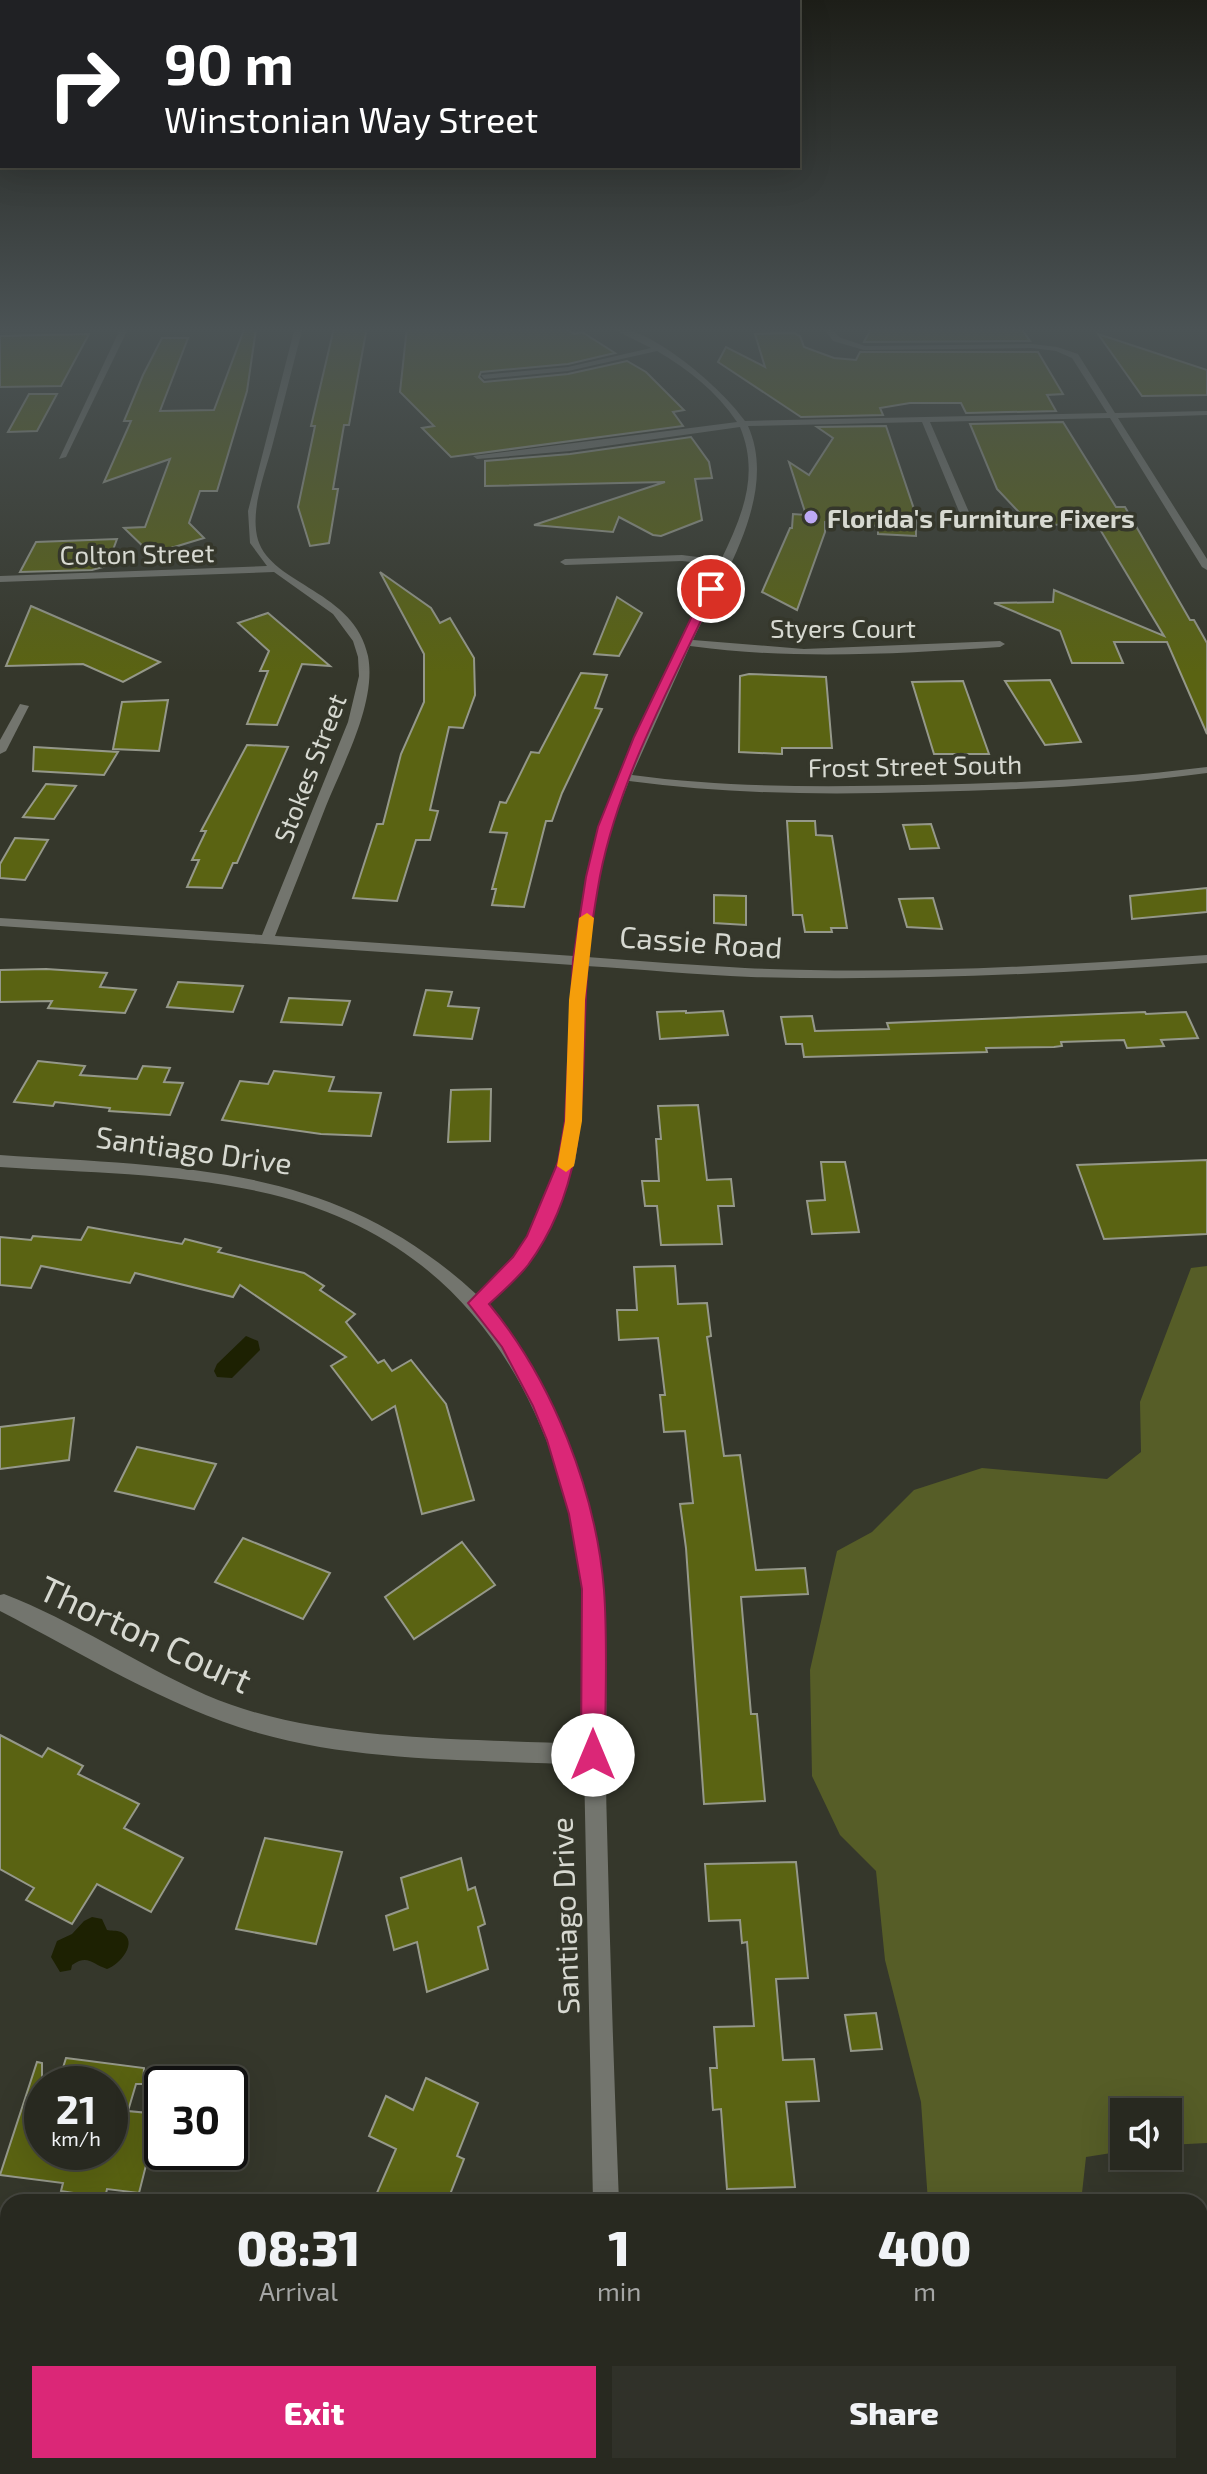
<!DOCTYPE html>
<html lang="en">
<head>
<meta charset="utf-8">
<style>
  body { margin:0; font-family:"Exo 2",sans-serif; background:#303129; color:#f1f3f6; height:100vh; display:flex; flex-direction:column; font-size:30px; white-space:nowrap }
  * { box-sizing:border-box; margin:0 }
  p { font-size:26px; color:#a5a6a5 }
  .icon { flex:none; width:44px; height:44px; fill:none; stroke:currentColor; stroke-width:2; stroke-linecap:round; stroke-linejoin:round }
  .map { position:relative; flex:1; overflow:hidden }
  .details { position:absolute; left:0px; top:2194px; width:1208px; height:280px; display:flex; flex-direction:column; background:#282920; border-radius:24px 24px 0 0; box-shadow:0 8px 32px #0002,0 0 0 2px #44453e }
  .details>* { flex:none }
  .banner { position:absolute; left:0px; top:0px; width:800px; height:168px; box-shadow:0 8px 32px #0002,0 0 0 2px #44453e; background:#202124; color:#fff; overflow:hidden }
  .fabs { position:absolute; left:1110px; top:2098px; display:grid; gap:16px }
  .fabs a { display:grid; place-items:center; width:72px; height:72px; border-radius:0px; background:#282920; box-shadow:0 8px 32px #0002,0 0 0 2px #44453e; font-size:40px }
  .speed { position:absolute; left:24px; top:2066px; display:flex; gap:16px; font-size:40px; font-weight:700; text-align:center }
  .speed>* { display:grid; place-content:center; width:104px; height:104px; border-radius:50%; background:#282920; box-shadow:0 8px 32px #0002,0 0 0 2px #44453e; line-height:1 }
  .speed small { font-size:20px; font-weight:400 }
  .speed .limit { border:4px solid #111; border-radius:12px; background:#fff; color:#111 }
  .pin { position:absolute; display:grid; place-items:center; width:68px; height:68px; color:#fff; margin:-34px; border:4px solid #fff; border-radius:50%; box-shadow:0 2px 8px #0007 }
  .me { position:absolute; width:88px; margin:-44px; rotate:0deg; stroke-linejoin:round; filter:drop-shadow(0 0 6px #0008) }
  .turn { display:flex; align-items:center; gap:28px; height:168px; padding:0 32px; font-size:36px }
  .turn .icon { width:104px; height:104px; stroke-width:2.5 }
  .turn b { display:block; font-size:56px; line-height:68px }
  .eta { display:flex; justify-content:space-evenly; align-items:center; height:136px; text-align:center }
  .eta b { font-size:48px; font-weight:800; line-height:56px }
  .action { display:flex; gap:16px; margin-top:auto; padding:16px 32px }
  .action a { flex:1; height:92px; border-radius:0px; background:#db2777; color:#fff; font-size:32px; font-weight:800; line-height:92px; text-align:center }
  .action a+a { background:#303129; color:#f1f3f6 }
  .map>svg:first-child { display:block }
  .green { fill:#565d27 }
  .water { fill:#1d2102 }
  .building { fill:#5a6312; stroke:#95988a; stroke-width:2 }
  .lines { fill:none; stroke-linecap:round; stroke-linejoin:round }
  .minor { fill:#73756e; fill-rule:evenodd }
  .route { fill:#db2777; stroke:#8e194d; stroke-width:2 }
  .slow { fill:#f59e0b }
  .poi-dot { fill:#bda9f5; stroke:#35372b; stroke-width:3 }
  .labels { text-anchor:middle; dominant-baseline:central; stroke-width:7; stroke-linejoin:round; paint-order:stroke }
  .far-poi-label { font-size:26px; font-weight:bold; fill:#d7d9d1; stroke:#35372b; text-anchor:start }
  .far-street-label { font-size:26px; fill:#d7d9d1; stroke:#35372b }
  .street-label { font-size:30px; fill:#d7d9d1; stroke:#35372b }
  .near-street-label { font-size:36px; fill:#d7d9d1; stroke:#35372b }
</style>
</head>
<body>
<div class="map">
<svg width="1207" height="2474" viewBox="0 0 1207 2474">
  <rect width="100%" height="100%" fill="#35372b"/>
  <polygon class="green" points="1207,1266 1207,2143 1168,2145 1168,2112 1124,2112 1124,2151 1086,2157 1081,2202 928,2202 921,2102 885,1960 876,1871 840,1835 812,1776 810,1670 837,1551 872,1532 914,1490 982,1468 1107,1479 1141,1452 1140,1402 1191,1268"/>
  <g class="water">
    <polygon points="246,1336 258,1341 260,1350 232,1378 217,1377 214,1371 217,1364"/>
    <path d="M 92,1917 L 102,1919 L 107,1930 C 111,1931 116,1930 121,1932 C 140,1942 119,1965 107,1969 C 92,1964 88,1954 72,1965 L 71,1970 L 60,1972 L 51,1957 L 57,1941 L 72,1934 L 84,1921 Z"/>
  </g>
  <g class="building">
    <polygon points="245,327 256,329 247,391 217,491 200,491 189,523 204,538 151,554 124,528 145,527 170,459 104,482 131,421 124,421 143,375 162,338 188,338 160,411 214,410"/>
    <polygon points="367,327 349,425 344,425 333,489 338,489 329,543 310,546 298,507 315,426 311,426 334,328"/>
    <polygon points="407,327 560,327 575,334 582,332 615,353 568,364 481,372 479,377 484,382 568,374 627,361 646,372 684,410 673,412 683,426 451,457 422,428 434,426 400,392"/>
    <polygon points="872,327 1020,327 1030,341 864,342"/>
    <polygon points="794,333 800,336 804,347 834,358 856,360 860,352 1038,352 1063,394 1047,395 1056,411 966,413 961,403 910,403 880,408 883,415 801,417 718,362 726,347 765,367 755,334"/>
    <polygon points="89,334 61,386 0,387 0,336"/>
    <polygon points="1098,334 1207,370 1207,395 1142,396"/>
    <polygon points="29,394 57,394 37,431 8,432"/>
    <polygon points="1063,422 1116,507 1125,507 1190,620 1194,620 1207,643 1207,734 1167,642 1114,642 1123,663 1072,663 1060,631 994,603 1053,602 1054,590 1164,636 1095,521 1033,527 997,489 970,424"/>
    <polygon points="886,426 916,515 916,536 878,534 878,526 825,522 825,532 797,610 762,592 790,528 792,528 793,514 806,515 789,462 809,475 833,438 817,427"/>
    <polygon points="691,437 709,462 712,478 695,479 702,520 661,536 653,535 619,517 613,532 534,525 665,482 485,486 485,461 570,454"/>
    <polygon points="117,539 107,566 92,570 20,572 36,542"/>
    <polygon points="380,572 431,608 440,623 450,618 474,658 475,695 463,728 449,727 430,810 438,811 430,840 416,840 397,901 353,898 377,824 383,824 401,754 424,702 424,654"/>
    <polygon points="617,597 642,613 619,656 594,654"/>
    <polygon points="31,606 160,662 123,682 83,664 6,666"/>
    <polygon points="268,613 330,666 302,664 277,725 247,724 268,671 260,671 269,651 238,623"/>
    <polygon points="581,673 607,675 595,708 602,709 562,793 552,821 546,821 524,907 492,905 496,889 492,889 507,833 490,832 500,802 506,803 531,752 539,753"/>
    <polygon points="749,674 826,677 832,748 782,748 782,754 739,752 740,676"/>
    <polygon points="1050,680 1081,742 1045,745 1005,681"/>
    <polygon points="963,681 989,754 934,754 912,682"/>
    <polygon points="168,700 159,751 113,749 122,702"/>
    <polygon points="247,745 288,747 237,863 233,863 222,888 187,887 199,860 192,860 206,831 201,831"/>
    <polygon points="34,747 118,752 104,775 33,771"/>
    <polygon points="46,784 76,786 54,819 23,817"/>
    <polygon points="787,821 815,821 816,835 832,836 847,928 831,928 832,932 805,932 802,915 793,915"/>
    <polygon points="931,824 939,848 910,849 903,825"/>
    <polygon points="15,838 48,840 25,880 0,878 0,864"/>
    <polygon points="1207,888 1207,912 1132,919 1130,896"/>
    <polygon points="714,895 746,896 746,925 714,923"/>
    <polygon points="933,898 942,929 907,927 899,899"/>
    <polygon points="46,969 107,973 100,987 136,990 125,1013 48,1008 52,1001 0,1002 0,970"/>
    <polygon points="178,982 243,986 233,1012 167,1007"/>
    <polygon points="426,990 452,992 448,1006 479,1008 472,1039 414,1035"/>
    <polygon points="289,998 350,1001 342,1025 281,1022"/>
    <polygon points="686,1011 686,1013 723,1011 728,1035 660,1039 657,1012"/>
    <polygon points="1145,1012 1146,1014 1186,1012 1198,1038 1161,1040 1164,1046 1127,1048 1124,1040 1061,1042 1062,1046 1054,1047 986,1048 987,1052 804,1057 802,1044 786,1044 781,1017 812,1016 815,1031 889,1029 887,1023"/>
    <polygon points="38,1061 85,1066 80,1075 137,1079 143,1066 170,1068 164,1082 183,1083 170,1115 109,1111 110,1108 55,1102 53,1106 14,1102"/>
    <polygon points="274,1071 334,1077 329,1091 381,1093 371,1136 321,1134 222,1120 240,1081 268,1084"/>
    <polygon points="491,1089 490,1141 448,1142 451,1090"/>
    <polygon points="698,1105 707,1180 731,1179 734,1206 718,1206 722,1244 661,1245 657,1206 645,1206 642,1181 659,1181 656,1139 661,1139 658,1106"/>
    <polygon points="1207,1160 1207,1234 1104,1239 1077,1165"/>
    <polygon points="821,1162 845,1162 859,1232 812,1234 807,1201 825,1200"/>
    <polygon points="88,1227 182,1244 185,1239 221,1248 218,1252 304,1273 324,1286 320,1290 355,1314 346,1322 378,1363 384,1360 392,1371 411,1360 446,1404 474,1500 422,1514 395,1406 372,1420 331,1366 346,1357 240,1285 233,1297 135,1273 130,1283 41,1266 31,1288 0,1285 0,1237 31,1240 33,1236 81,1240"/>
    <polygon points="675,1266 678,1304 707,1303 711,1336 707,1337 724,1456 740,1455 756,1570 805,1568 808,1594 741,1597 751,1714 757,1714 765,1801 704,1804 686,1548 680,1504 693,1503 685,1431 664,1432 660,1395 665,1395 658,1338 619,1340 617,1310 637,1310 634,1267"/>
    <polygon points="74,1418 69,1460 0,1469 0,1427"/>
    <polygon points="137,1447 216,1464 194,1509 115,1491"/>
    <polygon points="243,1538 330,1573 303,1619 215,1582"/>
    <polygon points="462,1542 495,1585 414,1639 385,1597"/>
    <polygon points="0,1735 42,1757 48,1748 83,1766 78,1774 139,1804 124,1828 183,1858 151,1912 97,1884 72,1924 26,1900 34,1888 0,1869"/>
    <polygon points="265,1838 342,1852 316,1944 236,1929"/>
    <polygon points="461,1858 468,1890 475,1887 485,1924 478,1927 488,1969 427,1992 417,1942 394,1950 386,1916 408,1908 401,1878"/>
    <polygon points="796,1862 808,1978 776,1979 783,2060 814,2059 819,2101 786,2102 795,2187 727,2189 721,2109 713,2110 710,2068 717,2068 714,2027 754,2026 747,1942 742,1943 740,1920 709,1921 705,1864"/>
    <polygon points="876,2013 882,2049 851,2051 845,2015"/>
    <polygon points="66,2058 144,2068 143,2084 136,2084 128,2111 159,2114 139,2193 107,2189 105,2198 61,2191 63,2183 0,2175 37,2062 42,2063 42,2152 110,2152 110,2084 58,2084"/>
    <polygon points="426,2078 478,2103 457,2156 464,2159 447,2202 373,2202 396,2149 369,2136 386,2096 413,2110"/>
  </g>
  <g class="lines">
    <g class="minor">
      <polygon points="121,327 129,327 66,457 59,459"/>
      <path d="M 295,327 L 303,327 C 293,364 284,402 274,439 C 267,469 249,509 258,540 C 272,585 355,591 368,656 C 377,702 343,764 326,806 C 309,850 292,893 275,936 L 574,956 C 581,913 585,867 600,825 C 631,736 677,651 719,565 L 682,561 L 565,565 L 560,562 L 565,559 L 682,555 L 721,560 C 742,516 760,475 740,427 L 570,451 L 477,459 L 473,456 L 737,422 C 717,392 688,369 657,351 L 568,371 L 484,379 L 481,375 L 568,367 L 651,348 L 609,327 C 649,324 723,389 745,421 L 1107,413 L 1072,358 L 1056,351 L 1032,348 L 864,350 L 833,341 L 823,327 L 830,327 L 839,337 L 865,346 L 1032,344 L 1057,347 L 1078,354 L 1115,413 L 1207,411 L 1207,415 L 1118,418 L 1207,559 L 1207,570 L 1202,567 L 1110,418 L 930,422 L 975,526 L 970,529 L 965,526 L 922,422 L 748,426 C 779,495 722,578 693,640 L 804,649 L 1000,641 L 1005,644 L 1000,647 C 896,654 793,660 690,646 L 632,775 C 728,788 825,787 923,785 C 1018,783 1112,779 1207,767 L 1207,773 C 1112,786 1017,790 921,792 C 824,795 726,794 629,781 L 611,827 L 599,877 L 587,957 C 640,961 692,965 745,968 C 899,975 1054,966 1207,955 L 1207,963 C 1055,974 903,981 751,977 C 696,975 641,969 586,966 L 581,1121 L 575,1162 L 541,1243 L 526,1268 L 486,1306 C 550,1383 593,1486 602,1586 C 610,1666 604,1747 607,1828 C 610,1953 614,2077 619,2202 L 593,2202 L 584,1765 C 476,1759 363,1763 258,1733 C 168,1707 83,1654 0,1611 L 0,1595 L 4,1594 C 74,1621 137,1664 206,1695 C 317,1743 464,1738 584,1744 C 585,1688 589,1631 582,1575 C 578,1537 567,1499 555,1464 C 507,1324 417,1230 270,1194 C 182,1173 90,1173 0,1167 L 0,1155 C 182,1168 333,1162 476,1294 L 514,1258 L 528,1237 L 559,1162 L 567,1121 L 573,965 L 0,926 L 0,918 L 262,935 L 348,722 L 359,676 L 358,657 L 353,641 L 333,614 L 274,572 L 0,582 L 0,576 L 267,566 L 250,543 L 248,511 Z"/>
      <polygon points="20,704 29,706 6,751 0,754 0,740"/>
      <polygon points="0,2354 8,2355 8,2381 0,2380"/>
      <rect x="599" y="2466" width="28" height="8"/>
    </g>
  </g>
  <linearGradient id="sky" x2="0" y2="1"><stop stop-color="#1d1e18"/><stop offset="0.49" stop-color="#4b5355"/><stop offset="1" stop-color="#4b5355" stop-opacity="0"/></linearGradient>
  <rect width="1207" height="673" fill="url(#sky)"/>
  <path class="route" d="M 711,586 L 716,589 C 673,682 620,775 600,876 C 595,904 590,933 588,960 C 579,1067 596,1173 528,1265 C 517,1279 502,1292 489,1304 C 552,1380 596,1491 604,1590 C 608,1644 605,1700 605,1755 L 602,1764 L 593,1767 L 585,1764 L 581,1755 L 582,1589 L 569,1514 L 547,1440 L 533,1406 L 502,1347 L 468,1303 L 513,1257 L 527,1236 L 558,1162 L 565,1121 L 573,960 L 586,877 L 598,827 L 634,737 L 705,589 Z"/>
  <polygon class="slow" points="587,913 594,918 585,1000 582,1121 574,1166 566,1172 557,1166 565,1121 569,1000 579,918"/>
  <circle class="poi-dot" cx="811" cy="517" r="8"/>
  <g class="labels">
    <g class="far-poi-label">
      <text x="827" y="517">Florida's Furniture Fixers</text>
    </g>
    <g class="far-street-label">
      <text transform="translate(137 553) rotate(-1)">Colton Street</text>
      <text x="843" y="627">Styers Court</text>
      <text transform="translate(915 765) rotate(-1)">Frost Street South</text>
      <text transform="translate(309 768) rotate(-69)">Stokes Street</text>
    </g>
    <g class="street-label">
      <text transform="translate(701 941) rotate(4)">Cassie Road</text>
      <text transform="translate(194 1149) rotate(8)">Santiago Drive</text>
      <text transform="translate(564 1916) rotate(-92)">Santiago Drive</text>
    </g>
    <g class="near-street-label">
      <text transform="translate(146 1633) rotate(25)">Thorton Court</text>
    </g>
  </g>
</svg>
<div class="fabs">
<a><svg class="icon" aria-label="sound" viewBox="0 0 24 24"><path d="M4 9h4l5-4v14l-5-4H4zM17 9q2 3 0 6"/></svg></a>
</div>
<div class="speed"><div>21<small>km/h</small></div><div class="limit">30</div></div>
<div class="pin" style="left:711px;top:589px;background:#d93025"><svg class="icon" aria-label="arrive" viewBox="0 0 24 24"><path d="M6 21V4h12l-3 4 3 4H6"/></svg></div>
<svg class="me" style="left:593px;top:1755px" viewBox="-20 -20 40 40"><circle r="19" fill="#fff"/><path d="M0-13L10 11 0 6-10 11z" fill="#db2777"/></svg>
<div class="banner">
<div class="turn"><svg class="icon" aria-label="right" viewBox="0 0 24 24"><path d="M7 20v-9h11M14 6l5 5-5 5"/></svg><div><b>90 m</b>Winstonian Way Street</div></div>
</div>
<section class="details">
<div class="eta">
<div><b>08:31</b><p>Arrival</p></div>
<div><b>1</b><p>min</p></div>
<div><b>400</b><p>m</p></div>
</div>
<div class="action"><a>Exit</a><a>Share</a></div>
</section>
</div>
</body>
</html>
